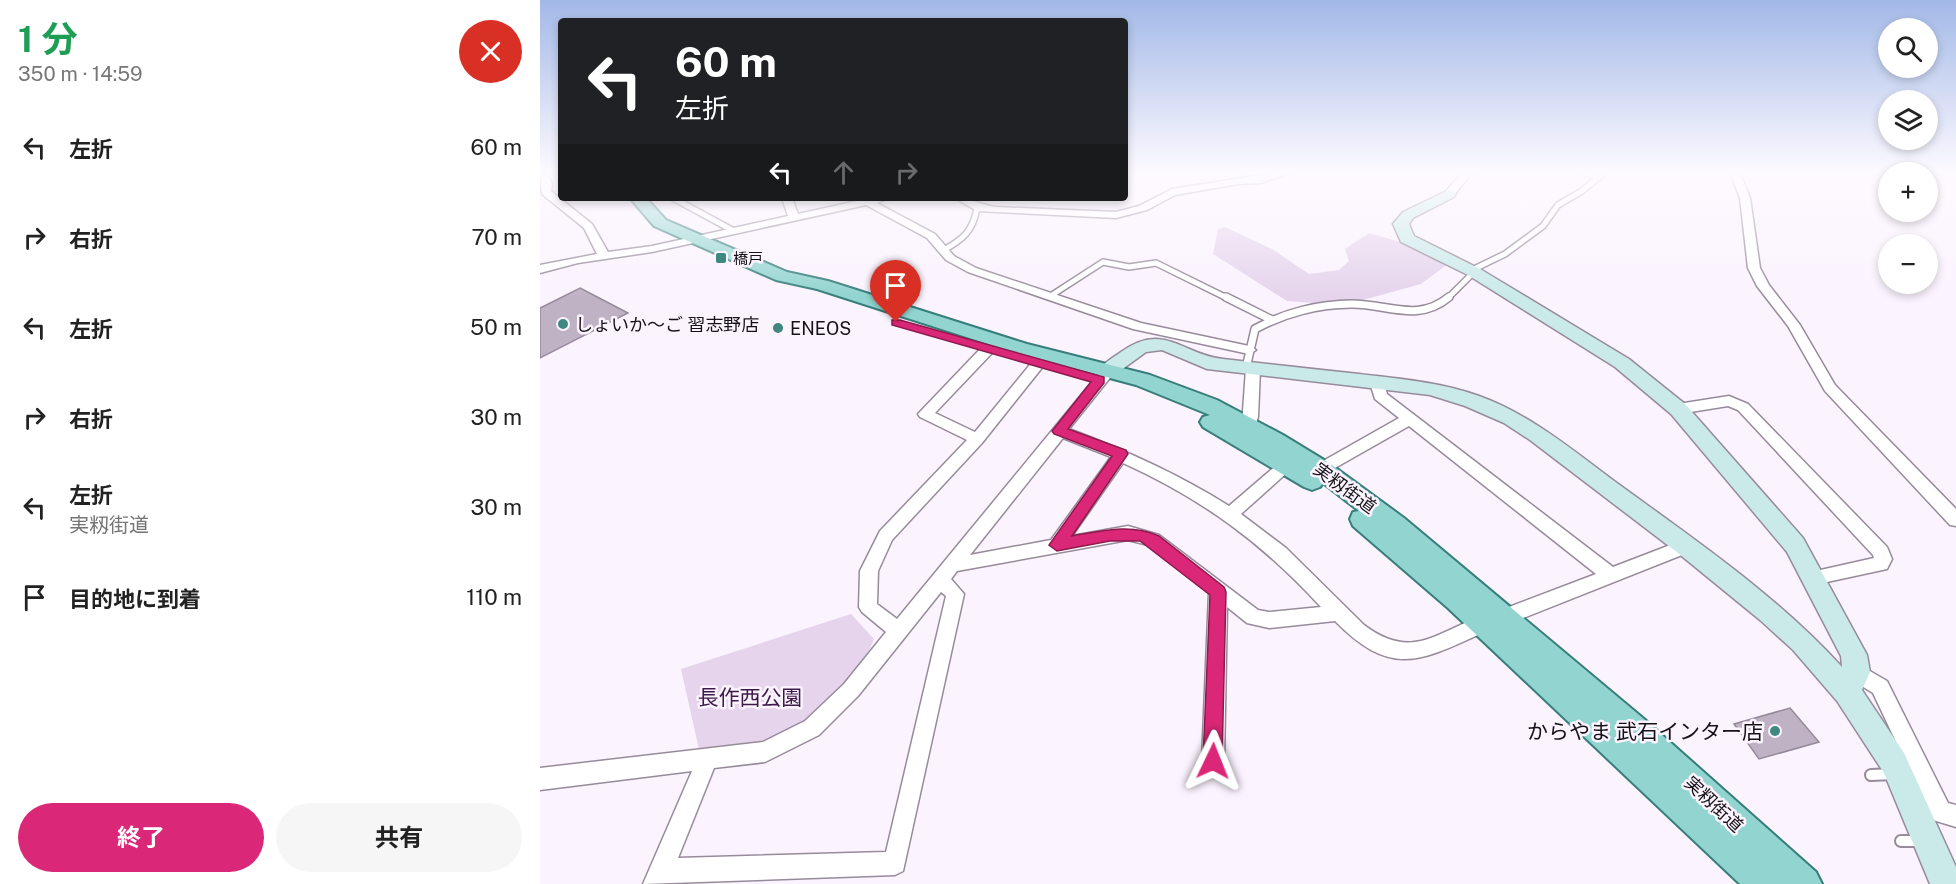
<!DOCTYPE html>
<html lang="ja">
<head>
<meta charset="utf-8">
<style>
  body { margin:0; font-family:"Public Sans","Noto Sans JP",sans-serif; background:#f6f6f6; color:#222; height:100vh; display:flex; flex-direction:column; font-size:22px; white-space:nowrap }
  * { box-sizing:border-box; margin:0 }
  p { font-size:20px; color:#767676 }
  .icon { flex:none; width:33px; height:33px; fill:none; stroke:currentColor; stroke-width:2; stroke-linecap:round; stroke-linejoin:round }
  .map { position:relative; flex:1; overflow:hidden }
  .panel { display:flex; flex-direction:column; background:#fff; width:540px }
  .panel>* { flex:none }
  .guide { position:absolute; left:18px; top:18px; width:570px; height:183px; border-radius:6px; box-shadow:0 3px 9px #0003; background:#202124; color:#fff; overflow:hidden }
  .buttons { position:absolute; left:1338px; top:18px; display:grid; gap:12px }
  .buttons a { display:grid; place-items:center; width:60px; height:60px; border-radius:50%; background:#fff; box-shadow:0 3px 9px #0003; font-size:30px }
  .pin { position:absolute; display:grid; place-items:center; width:51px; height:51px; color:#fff; margin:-62px -26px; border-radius:50% 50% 50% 0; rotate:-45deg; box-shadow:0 0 6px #0007 }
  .pin .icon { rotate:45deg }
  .me { position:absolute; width:66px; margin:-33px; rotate:2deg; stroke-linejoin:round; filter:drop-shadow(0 0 4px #0008) }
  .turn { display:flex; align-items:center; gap:21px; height:126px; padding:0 18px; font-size:27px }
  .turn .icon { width:78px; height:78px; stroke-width:2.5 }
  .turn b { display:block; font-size:42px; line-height:51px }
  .lanes { display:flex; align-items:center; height:57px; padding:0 18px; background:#0003; justify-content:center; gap:30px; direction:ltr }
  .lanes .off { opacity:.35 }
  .round { display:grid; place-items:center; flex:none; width:63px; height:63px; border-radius:32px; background:#f6f6f6 }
  .head { display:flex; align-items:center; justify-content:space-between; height:102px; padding:0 18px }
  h1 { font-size:36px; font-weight:700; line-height:45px; color:#1e9e55 }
  .cta { display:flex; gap:12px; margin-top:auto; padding:12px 18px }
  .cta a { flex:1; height:69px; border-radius:36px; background:#db2777; color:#fff; font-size:24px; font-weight:700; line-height:69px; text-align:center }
  .cta a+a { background:#f6f6f6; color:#222 }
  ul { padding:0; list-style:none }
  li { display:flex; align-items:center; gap:18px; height:90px; padding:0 18px }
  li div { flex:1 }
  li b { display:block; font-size:22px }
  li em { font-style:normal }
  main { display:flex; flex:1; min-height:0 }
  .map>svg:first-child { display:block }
  .green { fill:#e5d4ec }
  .building { fill:#bfb2c4; stroke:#95899a; stroke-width:1.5 }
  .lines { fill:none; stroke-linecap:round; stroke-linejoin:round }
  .lane-far2-casing { stroke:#978b9b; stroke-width:8 }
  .lane-far1-casing { stroke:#978b9b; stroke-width:10 }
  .lane-casing { stroke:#978b9b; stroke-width:14 }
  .street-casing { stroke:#978b9b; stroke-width:3 }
  .secondary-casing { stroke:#978b9b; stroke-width:3 }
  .primary-casing { stroke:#377e7b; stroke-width:4 }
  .lane-far2 { stroke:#fff; stroke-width:5 }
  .lane-far1 { stroke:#fff; stroke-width:7 }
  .lane { stroke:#fff; stroke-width:10 }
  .street { fill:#fff; fill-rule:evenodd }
  .secondary { fill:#c9eae8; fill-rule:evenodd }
  .primary { fill:#92d4d0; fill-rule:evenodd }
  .route { fill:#db2777; stroke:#8e194d; stroke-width:1.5 }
  .poi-dot { fill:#3f8781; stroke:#fbf3fe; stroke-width:2 }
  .labels { text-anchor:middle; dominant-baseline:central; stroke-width:5; stroke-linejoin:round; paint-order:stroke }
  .far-poi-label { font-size:15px; fill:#151117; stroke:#fbf3fe; text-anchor:start }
  .poi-label { font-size:18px; fill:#151117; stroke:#fbf3fe; text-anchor:start }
  .street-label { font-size:18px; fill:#151117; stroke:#fbf3fe }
  .near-park-label { font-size:21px; fill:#3d1949; stroke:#fbf3fe }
  .near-poi-label { font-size:21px; fill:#151117; stroke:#fbf3fe; text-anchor:end }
</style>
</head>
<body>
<main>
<section class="panel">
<div class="head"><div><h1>1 分</h1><p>350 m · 14:59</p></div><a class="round" style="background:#d93025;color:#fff"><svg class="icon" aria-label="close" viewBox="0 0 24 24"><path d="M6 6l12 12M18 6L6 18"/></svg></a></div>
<ul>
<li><svg class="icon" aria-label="left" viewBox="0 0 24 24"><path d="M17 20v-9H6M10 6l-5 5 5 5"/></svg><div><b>左折</b></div><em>60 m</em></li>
<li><svg class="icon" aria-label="right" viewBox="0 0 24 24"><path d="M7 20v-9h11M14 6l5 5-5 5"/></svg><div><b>右折</b></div><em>70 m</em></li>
<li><svg class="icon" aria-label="left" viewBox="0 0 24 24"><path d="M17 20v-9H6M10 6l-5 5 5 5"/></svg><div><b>左折</b></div><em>50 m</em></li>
<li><svg class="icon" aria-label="right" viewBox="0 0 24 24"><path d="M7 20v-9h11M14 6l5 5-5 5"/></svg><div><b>右折</b></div><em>30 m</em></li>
<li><svg class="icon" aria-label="left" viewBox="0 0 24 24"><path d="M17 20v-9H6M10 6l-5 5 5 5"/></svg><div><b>左折</b><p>実籾街道</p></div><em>30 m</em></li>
<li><svg class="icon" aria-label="arrive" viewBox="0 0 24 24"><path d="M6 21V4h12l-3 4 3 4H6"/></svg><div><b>目的地に到着</b></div><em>110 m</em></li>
</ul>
<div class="cta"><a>終了</a><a>共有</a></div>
</section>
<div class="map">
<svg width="1416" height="884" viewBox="0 0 1416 884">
  <rect width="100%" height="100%" fill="#fbf3fe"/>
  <g class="green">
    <polygon points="685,227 732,249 769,274 799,270 809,261 805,249 829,233 867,244 908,264 881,284 823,300 789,304 747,301 673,254 678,229"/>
    <path d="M 311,614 L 334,639 C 316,684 272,728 225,743 C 205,749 181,750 160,754 L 141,669 Z"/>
  </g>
  <g class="building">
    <polygon points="40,288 88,313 0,358 0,308"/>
    <polygon points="1250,708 1279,742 1219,759 1194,724"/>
  </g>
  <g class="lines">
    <defs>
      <g id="lane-far2">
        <polyline points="1044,173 1060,177"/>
        <polyline points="133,198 192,230"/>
        <path d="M 402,251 C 422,240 433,232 437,208"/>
        <polyline points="930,271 965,254 1003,226 1018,205 1042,191 1064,173"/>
        <polyline points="512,295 563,262 589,267 616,263 689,299"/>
        <polyline points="907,299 934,272"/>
      </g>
      <g id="lane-far1">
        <polyline points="686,297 732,320"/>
        <path d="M 706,368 L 715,329 C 744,313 779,304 812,304 C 848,304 878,323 909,297"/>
      </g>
      <g id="lane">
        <polyline points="1331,775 1354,774"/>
        <polyline points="1361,841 1381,841"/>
      </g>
      <g id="street">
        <polygon points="0,173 7,173 12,184 11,191 52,224 68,252 112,246 248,216 242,198 252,198 258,214 330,198 349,198 337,203 395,234 414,256 436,268 601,323 709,346 716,350 709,354 593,329 428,272 406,260 387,238 326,205 112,252 38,263 0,273 0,265 57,254 44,228 2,194"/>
        <path d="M 733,173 L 749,173 L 721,183 L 698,184 L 635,195 L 607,210 L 576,218 L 437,211 L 415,198 C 430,198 441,205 456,207 L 576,212 L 599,206 L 632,189 Z"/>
        <polygon points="922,173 932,173 913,196 905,196 905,192"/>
        <polygon points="1190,173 1200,173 1210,198 1220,268 1229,285 1260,325 1295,385 1416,509 1416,526 1410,525 1285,391 1248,326 1217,286 1208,268 1200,198"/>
        <path d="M 447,346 L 452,347 L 454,350 L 452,353 L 395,413 L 435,432 L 493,361 L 498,360 L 505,364 L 442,443 L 352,540 L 338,571 L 337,604 L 357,619 L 565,366 L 570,365 L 577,369 L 529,429 C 585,450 638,474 689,506 L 740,462 L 750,462 L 753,466 L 750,470 L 701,514 L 746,548 L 824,625 C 872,661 895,633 942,616 L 949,618 L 951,624 L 949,630 C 882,660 853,680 795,621 L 729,628 L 707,623 L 687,607 L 684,761 L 680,768 L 673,771 L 666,768 L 662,761 L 669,593 L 608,545 L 588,540 L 417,571 L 411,579 L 424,594 L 363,871 L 355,875 L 103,884 L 152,771 L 0,790 L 0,768 L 223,742 L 265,721 L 304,684 L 346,632 L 322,612 L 319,607 L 320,571 L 340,531 L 427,440 L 380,417 L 378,414 L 442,347 ZM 523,438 L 571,457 L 511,540 L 430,555 ZM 583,463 C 664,500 721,542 781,607 L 729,612 L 718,610 L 619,535 L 588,526 L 532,536 ZM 401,592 L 406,596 L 346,852 L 138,858 L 174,768 L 225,762 L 279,735 L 318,696 Z"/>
        <polygon points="713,365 720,369 718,417 714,429 709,430 702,425 706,369"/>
        <polygon points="837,378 844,383 847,394 1073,567 1146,539 1152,541 1154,546 1152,551 968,624 962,626 956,624 953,618 956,612 1056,574 869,426 786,473 776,473 773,469 776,465 859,418 835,399 830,383"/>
        <polygon points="1189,396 1208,404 1347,547 1352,559 1347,569 1273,585 1267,583 1264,578 1267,573 1334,558 1333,555 1198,410 1188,406 1138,414 1131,409 1138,404"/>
        <polygon points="1316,663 1347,681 1408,803 1416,805 1416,827 1393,820 1333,693 1309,678 1306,672 1309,666"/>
      </g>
      <path id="secondary" d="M 909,190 L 914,191 L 916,194 L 914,197 L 873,218 L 869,224 L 874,236 L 940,269 L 1089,359 L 1145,404 L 1263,538 L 1327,655 L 1330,672 L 1322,690 L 1364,753 L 1416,867 L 1416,884 L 1390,884 L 1344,773 L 1297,701 L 1253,650 L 1220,620 L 1138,553 L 990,440 L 964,423 L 925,406 L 890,395 L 667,369 L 622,350 L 606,352 L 577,373 L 563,373 L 560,369 C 565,362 574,357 581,352 C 624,321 641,354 683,359 C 728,364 773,369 819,374 C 860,379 900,382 939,396 C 992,415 1036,453 1081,486 C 1158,542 1237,596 1302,667 L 1301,656 L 1247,552 L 1131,414 L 1075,367 L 928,275 L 861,242 L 853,224 L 863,212 Z"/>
      <polygon id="primary" points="90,198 106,198 126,220 247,272 288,281 487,344 610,375 677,400 743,435 789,463 864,518 1104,719 1276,872 1282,884 1200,884 908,608 813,526 810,519 813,512 819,511 783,483 780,487 772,490 764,487 663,427 660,422 663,417 670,415 596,385 473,352 277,289 236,280 114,226"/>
    </defs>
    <use href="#lane-far2" class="lane-far2-casing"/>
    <use href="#lane-far1" class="lane-far1-casing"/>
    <use href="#lane" class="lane-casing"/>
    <use href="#street" class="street-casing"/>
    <use href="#secondary" class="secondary-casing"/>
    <use href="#primary" class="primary-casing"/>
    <use href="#lane-far2" class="lane-far2"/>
    <use href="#lane-far1" class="lane-far1"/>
    <use href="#lane" class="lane"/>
    <use href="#street" class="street"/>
    <use href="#secondary" class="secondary"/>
    <use href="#primary" class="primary"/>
  </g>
  <linearGradient id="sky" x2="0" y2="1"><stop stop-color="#a2b8e7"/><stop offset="0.58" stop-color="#fdfaff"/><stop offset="1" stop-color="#fdfaff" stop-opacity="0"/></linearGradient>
  <rect width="1416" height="297" fill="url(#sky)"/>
  <path class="route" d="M 352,320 L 360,320 L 564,377 L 564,383 L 528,429 L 586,450 L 588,454 L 532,536 C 561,531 591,523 619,536 L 684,587 L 686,592 L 682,761 L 680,768 L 673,771 L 666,768 L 663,761 L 670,595 L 600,541 L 570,541 L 517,551 L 509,545 L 572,456 L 514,434 L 512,431 L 551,382 L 352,325 Z"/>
  <g class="poi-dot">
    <rect x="175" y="252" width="12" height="12" rx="3"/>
    <circle cx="23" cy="324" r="6"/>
    <circle cx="238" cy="328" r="6"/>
    <circle cx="1235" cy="731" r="6"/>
  </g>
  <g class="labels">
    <g class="far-poi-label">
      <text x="193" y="258">橋戸</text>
    </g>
    <g class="poi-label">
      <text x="35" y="324">しょいか～ご 習志野店</text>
      <text x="250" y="328">ENEOS</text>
    </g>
    <g class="street-label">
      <text transform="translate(805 488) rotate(36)">実籾街道</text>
      <text transform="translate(1174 804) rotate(43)">実籾街道</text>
    </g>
    <g class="near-park-label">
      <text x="210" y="697">長作西公園</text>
    </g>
    <g class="near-poi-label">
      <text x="1223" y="731">からやま 武石インター店</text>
    </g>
  </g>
</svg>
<div class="buttons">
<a><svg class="icon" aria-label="search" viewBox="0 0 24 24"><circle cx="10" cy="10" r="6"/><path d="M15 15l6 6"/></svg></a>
<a><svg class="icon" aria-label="layers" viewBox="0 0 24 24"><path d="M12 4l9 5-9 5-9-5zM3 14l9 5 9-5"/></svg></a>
<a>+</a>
<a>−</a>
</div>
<div class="pin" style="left:356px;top:322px;background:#d93025"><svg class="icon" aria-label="arrive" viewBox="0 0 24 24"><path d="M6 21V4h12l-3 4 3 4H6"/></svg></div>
<svg class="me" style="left:673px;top:761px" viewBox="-20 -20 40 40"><path d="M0-17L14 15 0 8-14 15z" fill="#db2777" stroke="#fff" stroke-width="4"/></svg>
<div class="guide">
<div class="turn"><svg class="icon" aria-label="left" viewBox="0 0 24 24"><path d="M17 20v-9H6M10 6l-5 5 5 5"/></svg><div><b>60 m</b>左折</div></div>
<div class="lanes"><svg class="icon" aria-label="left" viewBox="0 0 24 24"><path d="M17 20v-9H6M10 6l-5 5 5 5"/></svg><svg class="icon off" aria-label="ahead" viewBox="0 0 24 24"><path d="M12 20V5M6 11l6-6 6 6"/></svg><svg class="icon off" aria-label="right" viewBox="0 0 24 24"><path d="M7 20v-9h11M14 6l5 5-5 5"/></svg></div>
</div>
</div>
</main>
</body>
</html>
